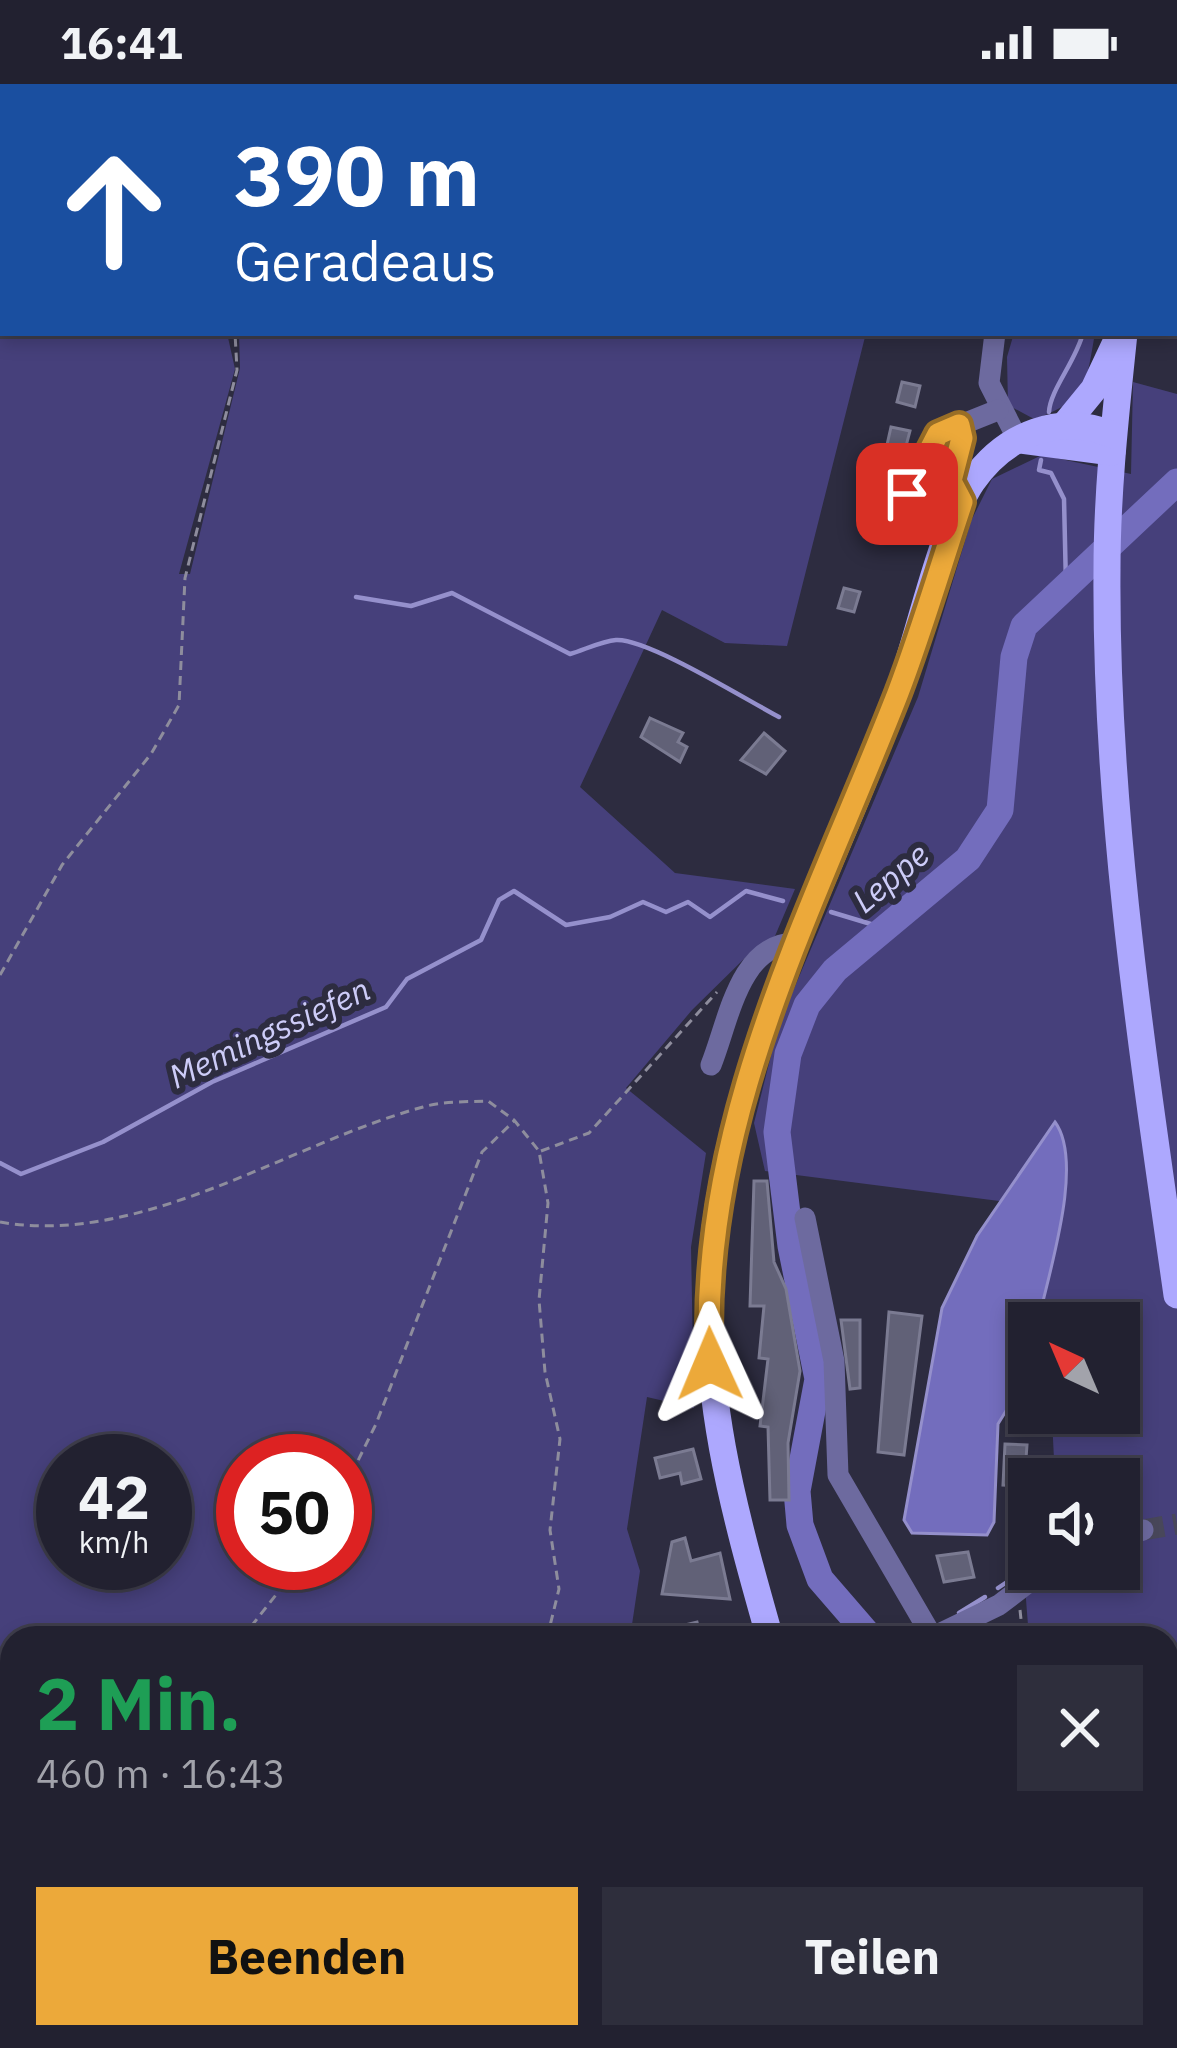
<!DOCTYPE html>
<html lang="de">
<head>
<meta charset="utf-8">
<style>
  body { margin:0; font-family:"IBM Plex Sans",sans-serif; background:#2e2e3c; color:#f1f3f6; height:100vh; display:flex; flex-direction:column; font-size:45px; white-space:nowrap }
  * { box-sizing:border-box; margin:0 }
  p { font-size:39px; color:#a2a3ab }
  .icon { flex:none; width:66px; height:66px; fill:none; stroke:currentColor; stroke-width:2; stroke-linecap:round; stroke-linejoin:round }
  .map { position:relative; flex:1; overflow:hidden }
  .sheet { position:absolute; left:0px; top:1542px; width:1179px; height:423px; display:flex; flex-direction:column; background:#222130; border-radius:36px 36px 0 0; box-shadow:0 6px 18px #0003,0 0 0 3px #3f3e4c }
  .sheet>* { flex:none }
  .hud { position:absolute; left:0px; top:0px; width:1179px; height:252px; box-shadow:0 6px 18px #0003,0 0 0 3px #3f3e4c; background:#1a4fa0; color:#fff; overflow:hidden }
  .needle { width:78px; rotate:316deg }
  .controls { position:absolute; left:1008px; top:1218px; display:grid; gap:24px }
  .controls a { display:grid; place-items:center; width:132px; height:132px; border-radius:0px; background:#222130; box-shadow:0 6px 18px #0003,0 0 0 3px #3f3e4c; font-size:60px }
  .speed { position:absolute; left:36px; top:1350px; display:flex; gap:24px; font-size:60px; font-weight:700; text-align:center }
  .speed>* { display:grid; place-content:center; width:156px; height:156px; border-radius:50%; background:#222130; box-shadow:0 6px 18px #0003,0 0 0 3px #3f3e4c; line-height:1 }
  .speed small { font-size:30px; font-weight:400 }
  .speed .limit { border:18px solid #d22; background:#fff; color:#111 }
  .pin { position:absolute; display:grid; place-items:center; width:102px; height:102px; color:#fff; margin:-51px; border-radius:24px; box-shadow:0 6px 18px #0006 }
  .me { position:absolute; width:132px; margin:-66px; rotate:359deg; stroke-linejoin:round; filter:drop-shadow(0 0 9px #0008) }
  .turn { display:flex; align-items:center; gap:42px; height:252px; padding:0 36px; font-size:54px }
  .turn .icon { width:156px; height:156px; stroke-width:2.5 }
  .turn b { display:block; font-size:84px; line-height:102px }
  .round { display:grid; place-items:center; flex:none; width:126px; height:126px; border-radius:0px; background:#2e2e3c }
  .headline { display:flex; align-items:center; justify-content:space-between; height:204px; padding:0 36px }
  h1 { font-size:72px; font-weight:800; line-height:90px; color:#1e9e55 }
  .primary-button { display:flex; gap:24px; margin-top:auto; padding:24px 36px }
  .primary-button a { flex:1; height:138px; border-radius:0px; background:#eca93a; color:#111; font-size:48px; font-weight:800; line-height:138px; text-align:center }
  .primary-button a+a { background:#2e2e3c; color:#f1f3f6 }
  .status { display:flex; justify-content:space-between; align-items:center; height:84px; padding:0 60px; background:#222130; direction:ltr }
  .status svg { height:33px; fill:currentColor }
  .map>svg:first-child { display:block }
  .green { fill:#46407b; fill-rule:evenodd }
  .water { fill:#736dbd; stroke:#9590cc; stroke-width:3 }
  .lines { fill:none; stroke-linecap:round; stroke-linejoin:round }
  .stream { stroke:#9590cc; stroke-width:4.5 }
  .river { stroke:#736dbd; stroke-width:27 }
  .building { fill:#616177; stroke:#7b7b92; stroke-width:3 }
  .minor-tunnel { stroke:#48475a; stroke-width:21; stroke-dasharray:21 10; stroke-linecap:butt }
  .path { stroke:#8e8d9d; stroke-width:3; stroke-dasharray:9 6; stroke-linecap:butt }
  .minor { stroke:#6d6a9f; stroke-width:21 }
  .major { stroke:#ada8fe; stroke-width:27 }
  .route-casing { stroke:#996e26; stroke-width:30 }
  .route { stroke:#eca93a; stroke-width:21 }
  .labels { text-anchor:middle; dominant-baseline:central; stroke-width:12; stroke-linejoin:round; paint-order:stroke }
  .water-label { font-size:33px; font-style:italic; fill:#cdccf8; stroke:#2d2c40 }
</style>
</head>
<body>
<div class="status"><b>16:41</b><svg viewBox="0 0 49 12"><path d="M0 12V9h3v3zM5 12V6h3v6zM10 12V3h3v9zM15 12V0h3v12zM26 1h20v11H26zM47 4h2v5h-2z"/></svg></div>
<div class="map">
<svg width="1177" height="1964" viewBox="0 0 1177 1964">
  <rect width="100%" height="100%" fill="#2d2c40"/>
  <g class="green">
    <polygon points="0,0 414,0 3,3 3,35"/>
    <polygon points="425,0 1051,0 419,3"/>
    <path d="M 0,39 L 3,249 L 227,249 L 235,285 L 179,490 L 190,490 L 240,284 L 239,249 L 866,249 L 787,562 L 725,559 L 662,526 L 580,703 L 675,789 L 795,805 L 775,852 L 750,869 L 692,926 L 626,1004 L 706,1069 L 691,1163 L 694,1324 L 647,1313 L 627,1445 L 640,1487 L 630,1554 L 12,1554 L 12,1953 L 687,1953 L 693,1964 L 0,1964 ZM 63,1377 L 165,1377 L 165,1479 L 63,1479 ZM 243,1377 L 345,1377 L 345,1479 L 243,1479 Z"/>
    <path d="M 1014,249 L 1095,249 C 1086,300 1087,317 1034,335 L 1008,321 L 1007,273 Z"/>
    <polygon points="1133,298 1177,310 1177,1964 1029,1964 1030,1953 1167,1953 1167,1554 1029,1554 1024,1490 1029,1477 1029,1485 1119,1485 1119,1395 1055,1395 1052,1335 1042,1329 1119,1329 1119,1239 1039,1239 1042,1159 1007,1118 765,1087 754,1039 779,940 918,613 971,437 992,395 1042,371 1131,390"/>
  </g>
  <path class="water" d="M 1055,1038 C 1085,1079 1048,1190 1038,1239 L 1029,1239 L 1029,1264 L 1017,1309 L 998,1340 L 994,1438 L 987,1451 L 912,1449 L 904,1436 L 942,1224 L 977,1152 Z"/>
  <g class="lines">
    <g class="stream">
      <polyline points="1121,3 1121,0"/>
      <path d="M 1049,328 C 1050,306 1076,277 1083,249"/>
      <polyline points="1041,376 1039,386 1051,389 1064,415 1066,502"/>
      <path d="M 356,513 L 411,522 L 452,509 L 570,570 C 584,566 602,557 616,556 C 647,554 745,615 779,633"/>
      <polyline points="831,828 884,844"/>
      <polyline points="0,1079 21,1090 103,1058 212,998 386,923 407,895 481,856 499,816 514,807 566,841 610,833 643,818 666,828 688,818 710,833 746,807 783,817"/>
      <polyline points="1119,1395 1121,1388"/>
      <polyline points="998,1504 1013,1494 1017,1476 1029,1468"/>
      <polyline points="959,1529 985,1513"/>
      <polyline points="971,1552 975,1554"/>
      <polyline points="1069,1953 1078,1964"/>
    </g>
    <g class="river">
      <polyline points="871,1554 820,1495 800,1441 797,1407 818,1295 791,1162 777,1048 788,970 807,921 835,886 968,775 1000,726 1014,573 1024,542 1177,398"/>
      <polyline points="1036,1964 1036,1953"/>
    </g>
  </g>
  <g class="building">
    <polygon points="902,298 920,302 915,323 897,318"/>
    <polygon points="891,343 910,347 905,366 887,361"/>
    <polygon points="871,427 885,431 886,449 867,445"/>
    <polygon points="844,504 860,508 854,528 838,524"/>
    <polygon points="650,634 683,649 678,658 687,663 680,678 641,653"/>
    <polygon points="764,649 785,667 766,690 741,676"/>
    <polygon points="754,1097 767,1097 774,1178 786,1205 800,1287 788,1359 789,1416 770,1416 768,1343 760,1342 768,1275 759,1274 764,1222 750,1222"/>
    <polygon points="889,1228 922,1232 904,1371 878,1368"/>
    <polygon points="841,1236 860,1236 860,1304 850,1305"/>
    <polygon points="1005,1360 1027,1361 1024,1402 1003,1401"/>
    <polygon points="693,1365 701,1395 682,1400 680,1389 660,1394 655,1374"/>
    <polygon points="685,1454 691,1477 720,1469 730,1515 662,1510 672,1458"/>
    <polygon points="968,1468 974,1493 944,1498 937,1472"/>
    <polygon points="697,1538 701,1554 652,1554 652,1549"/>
  </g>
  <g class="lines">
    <polyline class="minor-tunnel" points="1143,1446 1177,1440"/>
    <g class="path">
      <polyline points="415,3 420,0"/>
      <polyline points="0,35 3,39"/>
      <polyline points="0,891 62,781 151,670 179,621 185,494 237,286 235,249"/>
      <polyline points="541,1067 589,1049 717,908"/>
      <path d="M 0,1138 C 143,1163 290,1059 423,1023 C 443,1017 467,1018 488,1017 L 514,1036 L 539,1067 L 548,1119 L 539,1216 L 545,1288 L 560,1355 L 550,1446 L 559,1505 L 547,1554"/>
      <polyline points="345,1403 376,1340 482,1068 514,1037"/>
      <polyline points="1020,1526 1023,1554"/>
      <polyline points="242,1554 301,1479"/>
      <polyline points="1167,1863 1177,1879"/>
      <polyline points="633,1953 637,1964"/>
      <polyline points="202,1964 212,1953"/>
    </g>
    <g class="minor">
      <polyline points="1057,3 1058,0"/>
      <polyline points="1176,64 1177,54"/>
      <polyline points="1176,80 1177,82"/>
      <polyline points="1176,133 1177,135"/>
      <polyline points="995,249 989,299 1018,356"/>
      <polyline points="959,342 962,354 951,397 962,418"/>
      <polyline points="900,430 938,350 998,326"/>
      <path d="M 711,981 C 729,936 739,861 794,859"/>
      <polyline points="805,1134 834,1277 838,1391 933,1554"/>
      <polyline points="1119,1454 1143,1446"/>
      <polyline points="931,1554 999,1521 1046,1485"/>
    </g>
    <g class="major">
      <polyline points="1153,3 1153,0"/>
      <path d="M 1124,249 C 1116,327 1107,406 1107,485 C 1105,728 1143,972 1177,1211"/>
      <polyline points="1067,338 1094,305 1117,256"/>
      <polyline points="1021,356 1112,368"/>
      <path d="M 770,1554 C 734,1427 699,1304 712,1171 C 731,967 831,792 900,604 C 919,550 943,441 972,398 C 1005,350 1061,328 1113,351"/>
      <polyline points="904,1953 908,1964"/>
    </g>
  </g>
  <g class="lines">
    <defs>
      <path id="route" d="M 710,1280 C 697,1039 813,827 898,609 C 922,546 941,481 962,418 L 951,397 L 962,354 L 959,341 L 938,350 L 907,410"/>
    </defs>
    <use href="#route" class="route-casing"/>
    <use href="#route" class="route"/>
  </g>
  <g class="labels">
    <g class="water-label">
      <text transform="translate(890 793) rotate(-40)">Leppe</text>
      <text transform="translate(269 948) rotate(-25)">Memingssiefen</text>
    </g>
  </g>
</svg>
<div class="controls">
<a><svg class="needle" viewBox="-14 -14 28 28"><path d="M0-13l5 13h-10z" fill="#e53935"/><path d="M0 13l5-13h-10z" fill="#a2a3ab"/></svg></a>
<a><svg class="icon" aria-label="sound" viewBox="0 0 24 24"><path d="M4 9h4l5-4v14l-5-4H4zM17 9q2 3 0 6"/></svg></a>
</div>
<div class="speed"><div>42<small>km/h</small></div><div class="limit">50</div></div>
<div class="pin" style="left:907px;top:410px;background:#d93025"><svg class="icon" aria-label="arrive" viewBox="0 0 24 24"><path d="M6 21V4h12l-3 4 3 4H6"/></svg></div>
<svg class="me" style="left:710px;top:1280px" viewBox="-20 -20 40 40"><path d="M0-17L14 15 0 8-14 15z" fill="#eca93a" stroke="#fff" stroke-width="4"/></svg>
<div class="hud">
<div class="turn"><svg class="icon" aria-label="ahead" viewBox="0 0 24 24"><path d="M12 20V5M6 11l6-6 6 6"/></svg><div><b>390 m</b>Geradeaus</div></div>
</div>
<section class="sheet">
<div class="headline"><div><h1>2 Min.</h1><p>460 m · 16:43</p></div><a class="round"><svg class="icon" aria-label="close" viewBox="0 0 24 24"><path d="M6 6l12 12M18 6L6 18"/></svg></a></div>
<div class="primary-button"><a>Beenden</a><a>Teilen</a></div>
</section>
</div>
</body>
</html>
